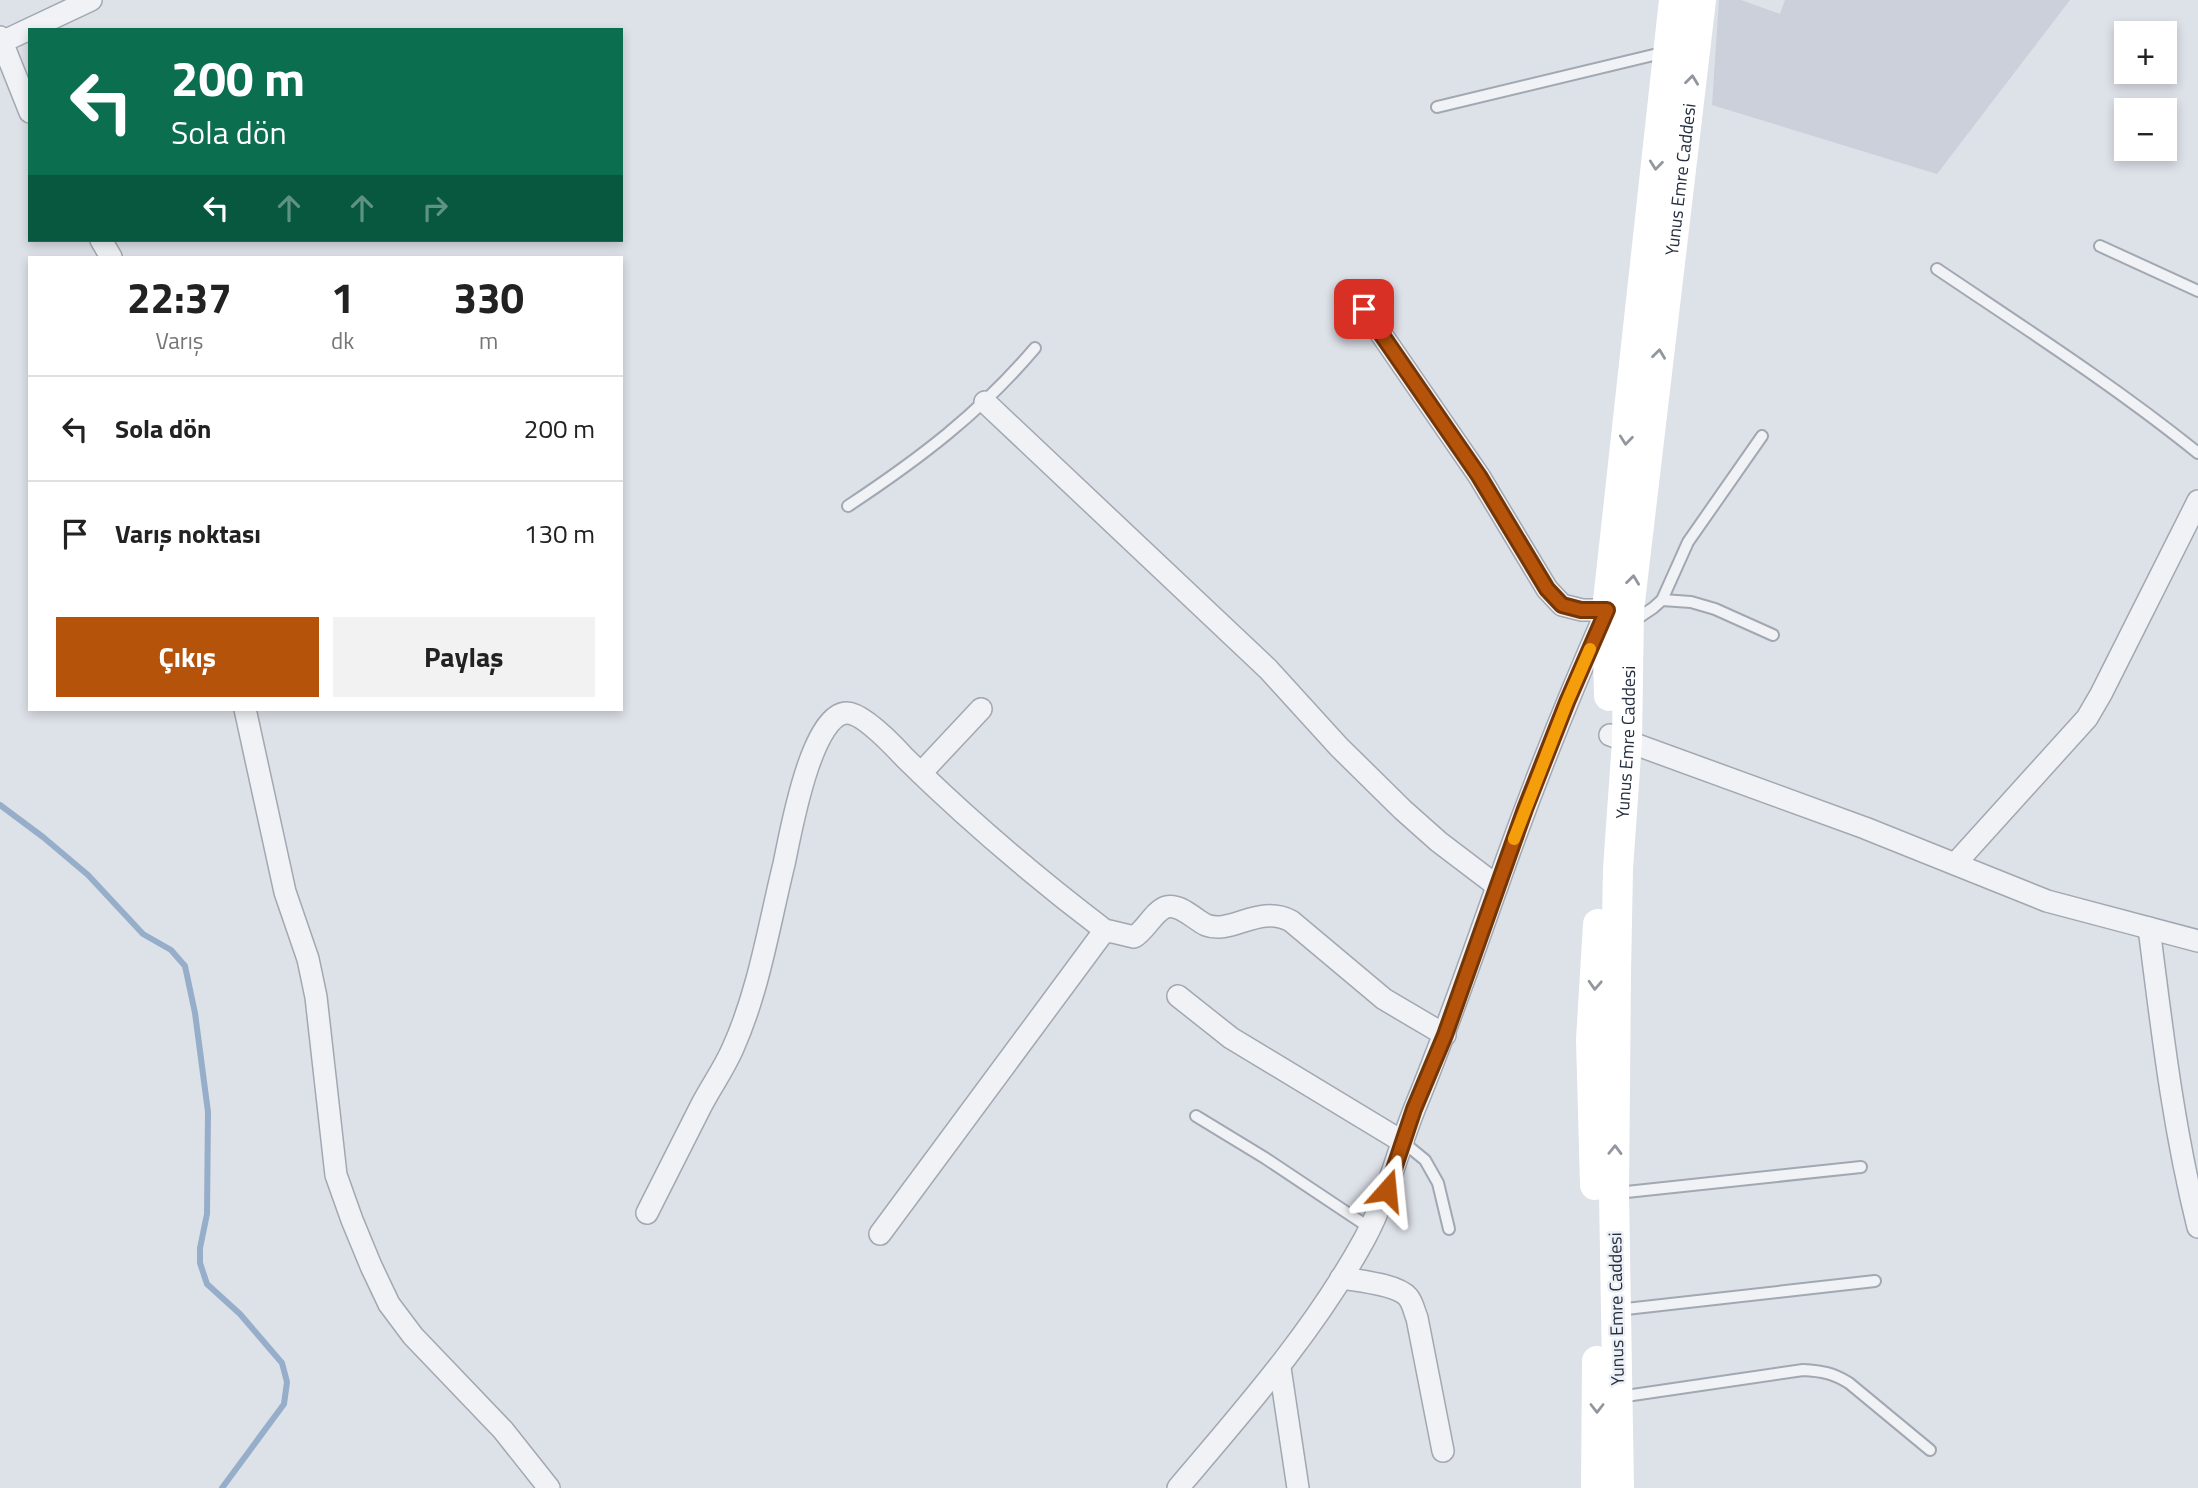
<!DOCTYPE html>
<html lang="tr">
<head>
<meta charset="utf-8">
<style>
  body { margin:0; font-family:"Titillium Web",sans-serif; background:#f2f2f2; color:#222; height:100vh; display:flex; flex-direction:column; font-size:26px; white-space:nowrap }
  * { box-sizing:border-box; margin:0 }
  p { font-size:23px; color:#767676 }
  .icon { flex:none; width:38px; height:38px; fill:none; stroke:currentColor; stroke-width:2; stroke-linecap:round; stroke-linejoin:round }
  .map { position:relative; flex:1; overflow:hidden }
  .side { position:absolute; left:28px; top:256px; width:595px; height:455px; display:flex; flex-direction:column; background:#fff; border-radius:0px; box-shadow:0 4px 10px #0003 }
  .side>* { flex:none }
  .hud { position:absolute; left:28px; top:28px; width:595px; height:214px; border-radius:0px; box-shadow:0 4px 10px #0003; background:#0b6e4f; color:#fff; overflow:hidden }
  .controls { position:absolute; left:2114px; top:21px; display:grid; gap:14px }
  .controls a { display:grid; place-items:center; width:63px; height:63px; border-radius:0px; background:#fff; box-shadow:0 4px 10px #0003; font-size:35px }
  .pin { position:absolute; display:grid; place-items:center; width:60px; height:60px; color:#fff; margin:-30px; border-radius:14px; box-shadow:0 4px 10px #0006 }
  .me { position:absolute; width:77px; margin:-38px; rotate:18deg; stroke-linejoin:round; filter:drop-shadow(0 0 5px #0008) }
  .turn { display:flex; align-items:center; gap:24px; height:147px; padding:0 28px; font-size:32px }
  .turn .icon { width:91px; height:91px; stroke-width:2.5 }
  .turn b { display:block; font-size:49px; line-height:60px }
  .lanes { display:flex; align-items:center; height:66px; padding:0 28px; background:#0003; justify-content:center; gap:35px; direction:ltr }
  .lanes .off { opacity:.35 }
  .eta { display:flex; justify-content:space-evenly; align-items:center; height:119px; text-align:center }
  .eta b { font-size:42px; font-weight:700; line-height:49px }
  .action { display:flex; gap:14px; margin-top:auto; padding:14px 28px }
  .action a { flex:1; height:80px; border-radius:0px; background:#b45309; color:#fff; font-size:28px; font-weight:700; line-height:80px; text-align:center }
  .action a+a { background:#f2f2f2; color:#222 }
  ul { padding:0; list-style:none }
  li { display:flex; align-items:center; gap:21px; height:105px; padding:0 28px; border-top:2px solid #e0e0e0 }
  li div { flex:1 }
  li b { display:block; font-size:26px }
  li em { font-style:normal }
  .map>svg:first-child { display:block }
  .built { fill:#cbd0da }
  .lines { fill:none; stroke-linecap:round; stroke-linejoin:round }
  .stream { stroke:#96aeca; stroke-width:6 }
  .lane-casing { stroke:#a2a8b2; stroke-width:14 }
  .street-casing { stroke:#a2a8b2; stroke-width:24 }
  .lane { stroke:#f0f2f6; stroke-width:10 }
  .street { stroke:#f0f2f6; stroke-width:21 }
  .secondary { stroke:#fff; stroke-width:30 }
  .oneway { stroke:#92979f }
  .route-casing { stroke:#753606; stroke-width:18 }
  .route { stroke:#b45309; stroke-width:12 }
  .slow { stroke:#f59e0b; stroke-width:12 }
  .labels { text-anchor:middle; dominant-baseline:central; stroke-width:5; stroke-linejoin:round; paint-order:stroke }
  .street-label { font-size:18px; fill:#262f3f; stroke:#edf0f5 }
</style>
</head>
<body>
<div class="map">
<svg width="2198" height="1488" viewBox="0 0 2198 1488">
  <rect width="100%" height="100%" fill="#dde1e8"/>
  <polygon class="built" points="1719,0 1741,0 1780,14 1785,0 2070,0 1937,174 1712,105"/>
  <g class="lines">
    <polyline class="stream" points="0,805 43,837 88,875 143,934 171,950 185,966 195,1013 208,1112 207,1214 200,1248 200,1263 207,1284 240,1314 282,1363 287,1382 284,1404 222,1488"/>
    <defs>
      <g id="lane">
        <polyline points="1437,107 1666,52"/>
        <polyline points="2100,246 2198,291"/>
        <path d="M 1937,269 C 2026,329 2115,386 2198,453"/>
        <path d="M 848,506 C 919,459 980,413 1035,348"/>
        <polyline points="1662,600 1691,602 1715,609 1773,635"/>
        <polyline points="1632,622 1653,608 1662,600 1688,542 1762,436"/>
        <polyline points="1196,1116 1265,1158 1370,1228"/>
        <polyline points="1403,1142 1425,1160 1438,1183 1449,1229"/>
        <polyline points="1617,1193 1861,1167"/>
        <polyline points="1617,1310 1875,1281"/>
        <path d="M 1619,1397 L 1803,1370 C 1822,1371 1833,1373 1849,1383 L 1930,1450"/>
      </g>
      <g id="street">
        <polyline points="0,37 30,112"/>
        <polyline points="2,42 91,0"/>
        <polyline points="101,240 111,257"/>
        <polyline points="985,402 1268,669 1339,747 1403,810 1439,842 1497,886"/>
        <polyline points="245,709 285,892 308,959 316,997 336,1175 352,1220 371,1266 389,1304 413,1336 503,1430 549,1488"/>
        <polyline points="1610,735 1865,828 2047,901 2198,941"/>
        <polyline points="921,773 981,709"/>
        <polyline points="1955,864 2087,718 2101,694 2198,501"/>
        <path d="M 2149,928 C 2162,1030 2173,1127 2198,1227"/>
        <polyline points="1178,996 1231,1038 1403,1142"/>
        <path d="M 647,1213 C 665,1178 682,1143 700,1108 C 710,1088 724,1069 733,1048 C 759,990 769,925 784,864 C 790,836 811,713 847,713 C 863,713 894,746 905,758 C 968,820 1035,877 1106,931"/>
        <path d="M 880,1234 L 1102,934 L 1109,931 L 1134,937 C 1146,930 1153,912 1166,907 C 1180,903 1195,920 1206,925 C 1231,935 1259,904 1291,921 L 1384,999 L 1445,1035"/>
        <path d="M 1341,1278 C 1358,1281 1397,1284 1408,1297 C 1413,1303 1414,1311 1417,1318 L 1443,1451"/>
        <polyline points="1280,1368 1298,1488"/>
        <path d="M 1178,1488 C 1245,1409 1315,1330 1365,1238 C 1388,1195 1398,1149 1416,1105 C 1450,1023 1478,939 1508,856 C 1538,773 1571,691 1607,610 L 1582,610 L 1562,605 L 1547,589 L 1479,476 L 1364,309"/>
      </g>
    </defs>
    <use href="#lane" class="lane-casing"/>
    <use href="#street" class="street-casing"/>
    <use href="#lane" class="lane"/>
    <use href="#street" class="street"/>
    <g class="secondary">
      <polyline points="1609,696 1607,610 1674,0"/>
      <polyline points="1595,1185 1591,1040 1598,924"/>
      <polyline points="1596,1488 1597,1361"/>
      <path id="s1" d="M 1619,1488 L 1614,1194 L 1616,974 L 1618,869 L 1627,741 L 1629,610 L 1701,0"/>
    </g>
  </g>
  <defs><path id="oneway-chevron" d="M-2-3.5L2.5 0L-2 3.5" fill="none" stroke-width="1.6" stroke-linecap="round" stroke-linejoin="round" transform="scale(1.75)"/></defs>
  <g class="oneway">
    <use href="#oneway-chevron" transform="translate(1692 80) rotate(-83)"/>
    <use href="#oneway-chevron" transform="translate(1656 165) rotate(96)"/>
    <use href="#oneway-chevron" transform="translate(1659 354) rotate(-83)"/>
    <use href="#oneway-chevron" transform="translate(1626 440) rotate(96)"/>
    <use href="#oneway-chevron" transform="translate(1633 580) rotate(-83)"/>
    <use href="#oneway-chevron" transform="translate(1595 985) rotate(93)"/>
    <use href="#oneway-chevron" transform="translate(1615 1150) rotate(-89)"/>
    <use href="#oneway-chevron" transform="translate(1597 1408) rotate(90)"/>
  </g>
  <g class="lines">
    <defs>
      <polyline id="route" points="1364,309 1479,476 1547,589 1562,605 1581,610 1607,610 1567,702 1525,809 1445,1035 1414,1109 1387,1190"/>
    </defs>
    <use href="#route" class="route-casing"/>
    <use href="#route" class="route"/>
    <polyline class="slow" points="1514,839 1567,702 1590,649"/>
  </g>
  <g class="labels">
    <g class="street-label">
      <text stroke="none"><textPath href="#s1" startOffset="1312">Yunus Emre Caddesi</textPath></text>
      <text stroke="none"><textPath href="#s1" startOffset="746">Yunus Emre Caddesi</textPath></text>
      <text transform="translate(1616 1309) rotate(-91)">Yunus Emre Caddesi</text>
    </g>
  </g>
</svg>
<div class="controls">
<a>+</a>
<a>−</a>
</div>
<div class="pin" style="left:1364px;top:309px;background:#d93025"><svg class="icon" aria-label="arrive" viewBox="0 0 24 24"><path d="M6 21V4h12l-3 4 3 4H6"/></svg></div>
<svg class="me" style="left:1387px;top:1190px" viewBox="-20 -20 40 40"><path d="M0-17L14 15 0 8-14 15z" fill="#b45309" stroke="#fff" stroke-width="4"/></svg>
<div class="hud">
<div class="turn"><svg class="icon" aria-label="left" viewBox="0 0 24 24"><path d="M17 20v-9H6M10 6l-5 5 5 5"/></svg><div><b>200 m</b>Sola dön</div></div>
<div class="lanes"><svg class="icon" aria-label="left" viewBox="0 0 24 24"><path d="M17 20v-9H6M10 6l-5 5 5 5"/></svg><svg class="icon off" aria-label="ahead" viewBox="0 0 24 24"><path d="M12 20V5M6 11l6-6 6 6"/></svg><svg class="icon off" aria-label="ahead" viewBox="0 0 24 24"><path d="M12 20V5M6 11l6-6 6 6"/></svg><svg class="icon off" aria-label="right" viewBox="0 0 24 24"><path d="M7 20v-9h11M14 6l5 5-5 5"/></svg></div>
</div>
<section class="side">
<div class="eta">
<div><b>22:37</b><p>Varış</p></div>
<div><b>1</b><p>dk</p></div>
<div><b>330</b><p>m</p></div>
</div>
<ul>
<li><svg class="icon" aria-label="left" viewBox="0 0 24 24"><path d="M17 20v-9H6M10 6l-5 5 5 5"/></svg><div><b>Sola dön</b></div><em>200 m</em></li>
<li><svg class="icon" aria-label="arrive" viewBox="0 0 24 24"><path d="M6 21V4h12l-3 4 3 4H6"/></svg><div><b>Varış noktası</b></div><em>130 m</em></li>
</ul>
<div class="action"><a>Çıkış</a><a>Paylaş</a></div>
</section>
</div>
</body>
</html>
